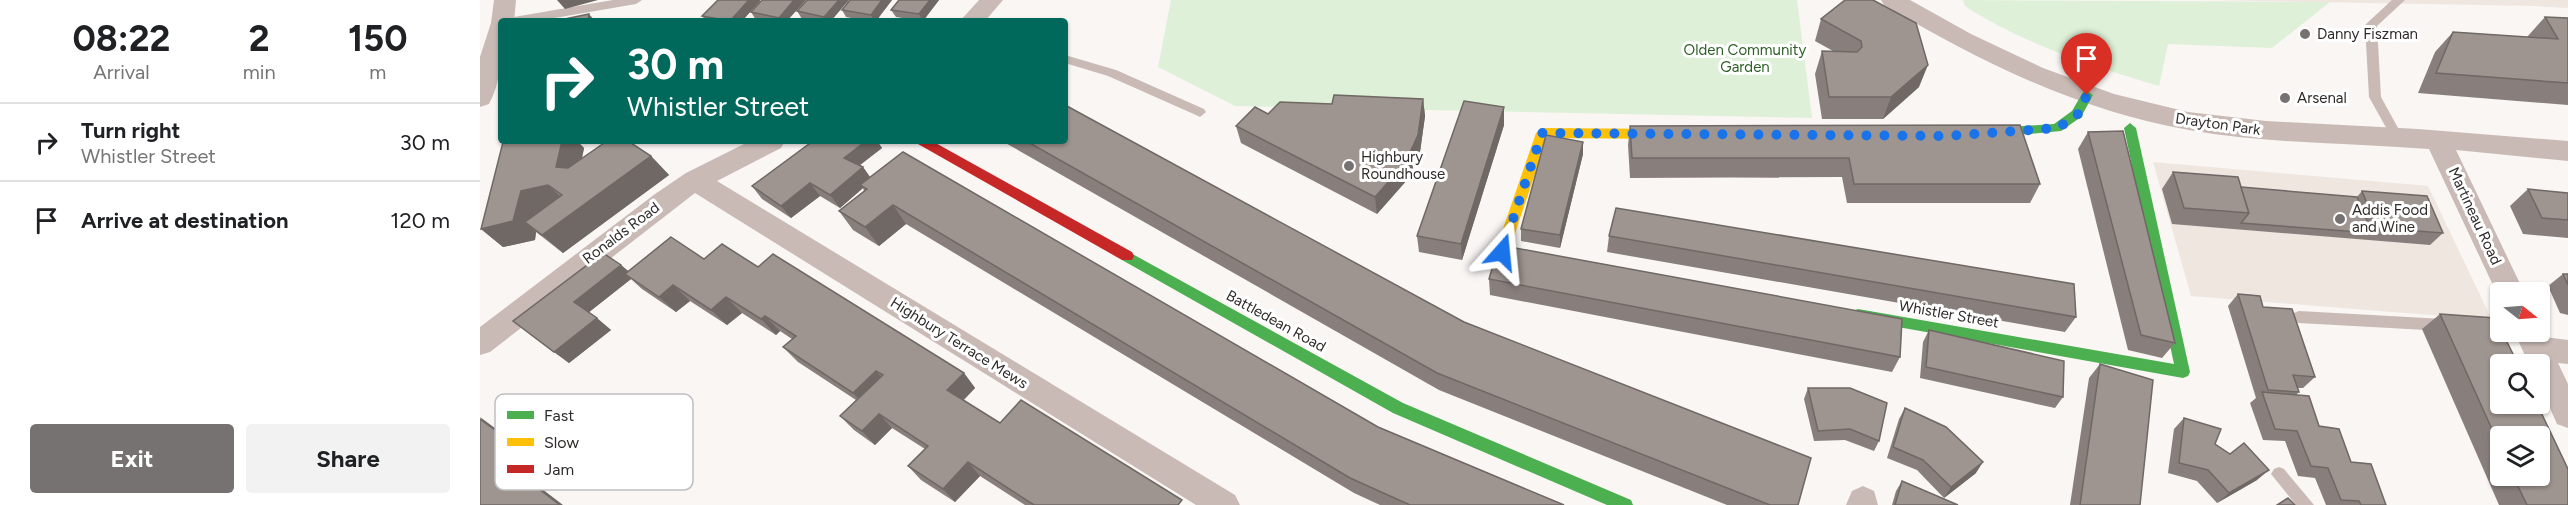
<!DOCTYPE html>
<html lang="en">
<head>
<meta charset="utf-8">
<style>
  body { margin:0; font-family:Figtree,sans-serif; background:#f2f2f2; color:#202124; height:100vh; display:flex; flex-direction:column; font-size:22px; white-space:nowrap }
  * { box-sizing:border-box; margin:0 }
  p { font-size:20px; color:#757577 }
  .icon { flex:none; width:33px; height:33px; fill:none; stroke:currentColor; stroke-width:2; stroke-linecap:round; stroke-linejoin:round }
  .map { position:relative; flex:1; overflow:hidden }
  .details { display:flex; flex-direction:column; background:#fff; width:480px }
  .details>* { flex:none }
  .top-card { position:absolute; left:18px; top:18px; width:570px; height:126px; border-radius:6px; box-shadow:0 2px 4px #0004; background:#00695c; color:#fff; overflow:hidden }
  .needle { width:39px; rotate:107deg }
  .fabs { position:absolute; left:2010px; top:282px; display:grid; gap:12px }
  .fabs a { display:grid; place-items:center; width:60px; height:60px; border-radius:6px; background:#fff; box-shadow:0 2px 4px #0004; font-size:30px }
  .pin { position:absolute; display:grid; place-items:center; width:51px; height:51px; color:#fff; margin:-62px -26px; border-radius:50% 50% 50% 0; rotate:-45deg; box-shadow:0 0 6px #0007 }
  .pin .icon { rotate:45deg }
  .me { position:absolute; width:66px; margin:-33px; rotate:18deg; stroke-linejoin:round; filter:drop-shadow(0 0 4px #0008) }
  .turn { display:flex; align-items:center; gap:21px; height:126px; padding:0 30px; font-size:27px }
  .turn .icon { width:78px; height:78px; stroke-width:2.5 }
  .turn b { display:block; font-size:42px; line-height:51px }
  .eta { display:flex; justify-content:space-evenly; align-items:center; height:102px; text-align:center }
  .eta b { font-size:36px; font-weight:700; line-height:42px }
  .action { display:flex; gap:12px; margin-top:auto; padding:12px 30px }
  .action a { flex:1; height:69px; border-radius:6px; background:#757271; color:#fff; font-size:24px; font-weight:700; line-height:69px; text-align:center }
  .action a+a { background:#f2f2f2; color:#202124 }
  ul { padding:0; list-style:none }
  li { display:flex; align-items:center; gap:18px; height:78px; padding:0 30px; border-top:2px solid #e0e0e0 }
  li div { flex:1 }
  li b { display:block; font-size:22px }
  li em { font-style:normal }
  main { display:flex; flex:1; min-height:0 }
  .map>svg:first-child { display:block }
  .built { fill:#efe6e0 }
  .green { fill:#def0d7 }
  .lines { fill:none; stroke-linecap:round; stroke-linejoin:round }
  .lane { fill:#c9bab5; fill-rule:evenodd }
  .street { fill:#c9bab5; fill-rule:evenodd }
  .fast { fill:#4caf50; fill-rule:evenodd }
  .slow { fill:#ffc107; fill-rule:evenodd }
  .jam { fill:#c62828; fill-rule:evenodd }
  .wall { fill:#887f7c; fill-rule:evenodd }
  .shaded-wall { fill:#6f6865 }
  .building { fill:#9e9490; stroke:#6f6865; stroke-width:1.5 }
  .route { stroke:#1a73e8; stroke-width:10; stroke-dasharray:0 18 }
  .poi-dot { fill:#757271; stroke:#fff; stroke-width:2 }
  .labels { text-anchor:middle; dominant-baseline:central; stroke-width:6; stroke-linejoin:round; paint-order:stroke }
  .poi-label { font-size:15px; fill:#2e2b2a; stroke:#fff; text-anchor:start }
  .park-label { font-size:15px; fill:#2e5e25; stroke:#fff }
  .street-label { font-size:15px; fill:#2e2b2a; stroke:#fff }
  .key { fill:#fff; stroke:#c0bfbf; stroke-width:1.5 }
  .key-label { font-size:16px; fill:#2e2b2a }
</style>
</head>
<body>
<main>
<section class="details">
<div class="eta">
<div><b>08:22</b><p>Arrival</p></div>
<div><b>2</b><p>min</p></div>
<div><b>150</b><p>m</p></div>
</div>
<ul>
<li><svg class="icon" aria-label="right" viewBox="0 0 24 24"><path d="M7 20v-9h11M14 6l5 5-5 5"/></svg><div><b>Turn right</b><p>Whistler Street</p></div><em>30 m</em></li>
<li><svg class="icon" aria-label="arrive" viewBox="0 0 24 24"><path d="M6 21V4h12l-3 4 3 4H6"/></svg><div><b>Arrive at destination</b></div><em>120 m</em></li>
</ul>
<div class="action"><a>Exit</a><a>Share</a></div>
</section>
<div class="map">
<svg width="2088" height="505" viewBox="0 0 2088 505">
  <rect width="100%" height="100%" fill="#f9f6f4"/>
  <g class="built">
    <polygon points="1732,0 2088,0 2088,8 2053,6"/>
    <polygon points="1673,162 1948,186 2012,320 1711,296"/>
  </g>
  <g class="green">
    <polygon points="691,0 1317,0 1332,118 755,106 678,67"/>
    <path d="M 1483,0 L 1850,2 L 1792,48 L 1688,44 L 1679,86 C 1613,66 1543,44 1485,6 Z"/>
  </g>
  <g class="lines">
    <g class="lane">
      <polygon points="133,0 162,0 156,4 57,21 28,21 34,17"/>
      <polygon points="1912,0 1925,0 1897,26 1901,97 1923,137 1917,142 1913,140 1889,97 1885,25"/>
      <polygon points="585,55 636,70 724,109 726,112 720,117 716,115 628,76 585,63"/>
      <polygon points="1819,311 1964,319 1969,321 1971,325 1969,329 1964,331 1819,323 1814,321 1812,317 1814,313"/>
      <polygon points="1799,467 1804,469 1834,505 1816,505 1791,474 1794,469"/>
    </g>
    <g class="street">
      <path d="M 14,0 L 36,0 L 34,21 L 21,21 C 21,49 23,79 9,104 L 0,107 L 0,57 L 11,23 Z"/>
      <polygon points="499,0 523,0 505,21 480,21"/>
      <path d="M 1401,0 L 1430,0 L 1491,34 L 1563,68 L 1634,94 L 1708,112 L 1786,121 L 1938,129 L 2088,141 L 2088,161 L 1976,150 L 2044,292 L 2020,292 L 2020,300 L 1949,149 C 1869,143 1789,144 1709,130 C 1599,111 1499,61 1404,5 Z"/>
      <polygon points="270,141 305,141 301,148 237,181 755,495 760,505 716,505 215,193 10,352 0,355 0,327 175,194 206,173"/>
      <polygon points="2060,327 2065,337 2088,340 2088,364 2078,363 2088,384 2088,428 2077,424 2060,386 2060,364 2049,364 2034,332 2060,332"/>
      <polygon points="1383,486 1394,491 1398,505 1366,505 1372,491"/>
    </g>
    <g class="fast">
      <polygon points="1607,91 1613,95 1601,117 1581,131 1497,139 1491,134 1497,129 1574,124 1592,111 1603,92"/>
      <polygon points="1650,123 1656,128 1710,372 1708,376 1703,378 1373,319 1371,315 1373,311 1378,309 1694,364 1644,128"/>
      <polygon points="647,251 923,403 1151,500 1153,505 1127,505 913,413 642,260 640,256 642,252"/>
    </g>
    <polygon class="slow" points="1062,128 1193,129 1199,134 1193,139 1067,138 1030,248 1063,255 1065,259 1063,263 1058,265 1022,257 1017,256 1015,252 1056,133"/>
    <polygon class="jam" points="436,141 452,141 652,252 654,256 652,260 642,260 438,144"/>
  </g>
  <g class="wall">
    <polygon points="282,0 307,21 283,21 276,20 271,12"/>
    <polygon points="327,0 351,21 333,21 322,19 317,11"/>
    <polygon points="370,0 412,0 396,21 388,21 366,17 362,10"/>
    <polygon points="419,0 459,0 443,21 416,17 411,10"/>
    <polygon points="1365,0 1439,87 1403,119 1342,119 1335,74 1342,51 1353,51 1335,41 1341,19"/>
    <polygon points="280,1 262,21 226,21 222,16"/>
    <polygon points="2065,17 2088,18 2088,105 1938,93 1955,52 1973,32 2047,37"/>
    <polygon points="943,99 945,116 940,152 927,180 897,214 761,143 756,126 852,104"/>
    <polygon points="1024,107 1024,125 982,260 939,252 937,236"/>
    <polygon points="1150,126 1560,184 1550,203 1367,203 1362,177 1150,178 1148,145"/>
    <polygon points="1608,132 1695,343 1682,358 1648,350 1598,149"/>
    <polygon points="26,141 97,141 104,148 102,158 171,156 189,175 83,253 56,232 55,240 23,247 1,229"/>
    <polygon points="333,141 397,141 402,148 379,166 383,167 390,177 898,427 1084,505 900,505 874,493 426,224 399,246 373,230 359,211 384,191 383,188 360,208 340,196 311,218 282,199 272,186"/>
    <polygon points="522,141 585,141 1318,505 1247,505 959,390"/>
    <polygon points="1103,142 1103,154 1080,248 1041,241 1041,229"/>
    <polygon points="1693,172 1761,187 1877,197 1882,191 1963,233 1950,245 1692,224 1682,189"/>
    <polygon points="2048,189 2088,193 2088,238 2043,234 2030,206"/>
    <polygon points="1129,236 1596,317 1585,332 1127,252"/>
    <polygon points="224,259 278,267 484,373 495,388 484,400 520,423 698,505 545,505 500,476 475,502 441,480 428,466 445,449 412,428 395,445 374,430 360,416 376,400 318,362 303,347 312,339 300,331 296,335 262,313 247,325 210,301 196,312 162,289 151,279 109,312 131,330 89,363 33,321 141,265 148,271"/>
    <polygon points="2083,274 2088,274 2088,315 2080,313 2068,286"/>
    <polygon points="1009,279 1420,357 1412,372 1010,295"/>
    <polygon points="1758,294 1783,307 1835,377 1823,388 1817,388 1819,392 1816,395 1839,426 1871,462 1906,505 1846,505 1835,478 1818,476 1805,441 1783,440 1770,403 1776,398 1748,306"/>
    <path d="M 1960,314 L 2088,505 L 2019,505 L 1942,329 ZM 2020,436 L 2060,476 L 2020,476 Z"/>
    <polygon points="1449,330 1583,397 1575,408 1440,378 1443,342"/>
    <polygon points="1620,364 1660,505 1590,505 1609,378"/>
    <polygon points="1328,388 1399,441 1394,451 1365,440 1334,441 1324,399"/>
    <polygon points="1425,408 1496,473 1464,498 1437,470 1407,458 1419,419"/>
    <polygon points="1704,418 1735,444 1777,480 1737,503 1717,481 1688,473 1694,429"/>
    <polygon points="1422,481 1478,505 1412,505 1416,491"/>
  </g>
  <g class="shaded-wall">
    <polygon points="77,0 118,0 85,9"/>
    <polygon points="269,0 280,0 280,1 262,21 250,21"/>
    <polygon points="314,0 326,0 307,21 301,21 299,18"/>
    <polygon points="359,0 369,0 351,21 347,21 344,17"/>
    <polygon points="402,0 412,0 396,21 394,21 391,15"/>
    <polygon points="450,0 459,0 443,21 439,14"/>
    <polygon points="109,14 115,21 108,21"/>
    <polygon points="1448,65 1439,87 1403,119 1411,97"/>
    <polygon points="943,99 945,116 940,152 927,180 897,214 895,197"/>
    <polygon points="1024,107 1024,125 982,260 981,244"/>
    <polygon points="82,141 97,141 104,148 96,186 76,167"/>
    <polygon points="386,141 397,141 402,148 373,170 364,158"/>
    <polygon points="1103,142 1103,154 1080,248 1080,235"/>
    <polygon points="171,156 189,175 83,253 62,235"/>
    <polygon points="383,167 392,180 380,185 383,188 360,208 350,195"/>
    <polygon points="330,183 340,196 311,218 301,206"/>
    <polygon points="68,185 89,205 45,222 56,232 55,240 23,247 1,229 41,191"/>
    <polygon points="413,205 426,224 399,246 385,227"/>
    <polygon points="141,265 155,277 145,274 151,279 108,313 94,302"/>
    <polygon points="193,285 210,301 196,312 179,297"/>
    <polygon points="246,297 262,313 247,325 231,310"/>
    <polygon points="285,316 300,331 296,335 281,319"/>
    <polygon points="117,318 131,330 89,363 74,352"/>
    <polygon points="396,371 409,386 387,407 373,393"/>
    <polygon points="484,373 495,388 479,404 467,390"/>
    <polygon points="399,414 412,428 395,445 382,431"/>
    <polygon points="0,417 69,468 53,482 83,505 80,505 31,468"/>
    <polygon points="488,462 500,476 475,502 463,489"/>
    <polygon points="1503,462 1496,473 1464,498 1471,487"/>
    <polygon points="1789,470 1777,480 1737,503 1749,493"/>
  </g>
  <g class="building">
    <polygon points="238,0 269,0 250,21 222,16"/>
    <polygon points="282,0 314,0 299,18 271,12"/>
    <polygon points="327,0 359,0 344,17 317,11"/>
    <polygon points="370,0 402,0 391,15 362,10"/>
    <polygon points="419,0 450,0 439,14 411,10"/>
    <polygon points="1365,0 1393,0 1436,23 1448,65 1411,97 1349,97 1342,51 1377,52 1382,47 1381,41 1341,19"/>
    <polygon points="109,14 108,21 75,21"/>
    <polygon points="2065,17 2088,18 2088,83 1956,73 1973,32 2078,39"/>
    <polygon points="854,95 943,99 938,135 925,163 895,197 756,126 775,107 788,114 800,102 852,104"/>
    <polygon points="984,101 1024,107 981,244 937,236"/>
    <polygon points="585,105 984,322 1331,458 1318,505 1290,505 957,373 546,141 585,141"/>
    <polygon points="1540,125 1560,184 1374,184 1369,158 1152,158 1150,126"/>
    <polygon points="1643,131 1695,343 1661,335 1608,132"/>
    <polygon points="1066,135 1103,142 1080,235 1041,229"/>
    <polygon points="26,141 82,141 76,167 88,168 127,141 148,141 171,156 62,235 45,222 82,195 68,185 41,191 33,221 1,229 23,142"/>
    <polygon points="333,141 386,141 364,158 383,167 350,195 330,183 301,206 272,186"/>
    <polygon points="423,152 898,427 1084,505 930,505 870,478 413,205 385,227 359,211 387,189 380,185"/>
    <polygon points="1693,172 1758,177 1769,213 1704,208"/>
    <polygon points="1761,187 1877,197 1892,233 1761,223 1769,213"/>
    <polygon points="2048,189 2088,193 2088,220 2062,218"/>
    <polygon points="1882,191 1947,196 1963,233 1897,228"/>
    <polygon points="1136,208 1594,284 1596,317 1129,236"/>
    <polygon points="191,237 224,259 242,244 278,267 293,254 484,373 467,390 520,423 541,400 702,500 698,505 554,505 488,462 463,489 428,466 448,446 399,414 382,431 360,416 403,375 396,371 373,393 303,347 316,336 285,316 281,319 246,297 231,310 193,285 179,297 145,274"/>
    <polygon points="1019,245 1422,319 1420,357 1009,279"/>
    <polygon points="123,253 141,265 94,302 117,318 74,352 33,321"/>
    <polygon points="2083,274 2088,274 2088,285"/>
    <polygon points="1758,294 1780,296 1783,307 1812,309 1835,377 1813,375 1819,392 1788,390"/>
    <polygon points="1960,314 2016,318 2020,328 2020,332 2022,332 2038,364 2020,364 2020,404 2057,404 2088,469 2088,505 2047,505 2033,476 2060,476 2060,436 2020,436 2020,447"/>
    <polygon points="1449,330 1584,361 1583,397 1446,367"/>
    <polygon points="1620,364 1673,380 1660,505 1600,505"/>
    <polygon points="1328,388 1370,388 1407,403 1399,441 1370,429 1338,431"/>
    <polygon points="1782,392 1829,396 1839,426 1859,429 1871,462 1891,464 1906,505 1881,505 1879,501 1861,500 1848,468 1831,466 1817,431 1795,429"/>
    <polygon points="1425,408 1466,427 1503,462 1471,487 1443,460 1413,447"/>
    <polygon points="1704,418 1741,429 1735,444 1750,454 1764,443 1789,470 1749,493 1728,470 1699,463"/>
    <polygon points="0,419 48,454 31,468 80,505 0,505"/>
    <polygon points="1422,481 1478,505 1415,505"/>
    <polygon points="1808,498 1815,505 1797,505"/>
  </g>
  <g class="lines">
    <polyline class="route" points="1022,252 1062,133 1467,136 1578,128 1598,114 1607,95"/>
  </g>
  <g class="poi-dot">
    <circle cx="1825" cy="34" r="6"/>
    <circle cx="1805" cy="98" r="6"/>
    <circle cx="869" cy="166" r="6"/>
    <circle cx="1860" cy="219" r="6"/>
  </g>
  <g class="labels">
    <g class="poi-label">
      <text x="1837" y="34">Danny Fiszman</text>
      <text x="1817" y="98">Arsenal</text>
      <text x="881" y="157">Highbury<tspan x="881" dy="17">Roundhouse</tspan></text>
      <text x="1872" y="210">Addis Food<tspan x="1872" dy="17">and Wine</tspan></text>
    </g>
    <g class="park-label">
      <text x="1265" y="50">Olden Community<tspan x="1265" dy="17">Garden</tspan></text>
    </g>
    <g class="street-label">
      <text transform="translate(1738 124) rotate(8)">Drayton Park</text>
      <text transform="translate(1995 216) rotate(65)">Martineau Road</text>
      <text transform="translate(141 233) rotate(-37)">Ronalds Road</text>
      <text transform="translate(1469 314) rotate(10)">Whistler Street</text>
      <text transform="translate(796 321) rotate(29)">Battledean Road</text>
      <text transform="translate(479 343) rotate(32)">Highbury Terrace Mews</text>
    </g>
  </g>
  <rect x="15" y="394" width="198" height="96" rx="9" class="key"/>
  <rect x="27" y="411" width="27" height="8" fill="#4caf50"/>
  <rect x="27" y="438" width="27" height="8" fill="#ffc107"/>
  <rect x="27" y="465" width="27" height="8" fill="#c62828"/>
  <g class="key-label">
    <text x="64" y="421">Fast</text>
    <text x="64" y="448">Slow</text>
    <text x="64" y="475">Jam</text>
  </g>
</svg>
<div class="fabs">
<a><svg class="needle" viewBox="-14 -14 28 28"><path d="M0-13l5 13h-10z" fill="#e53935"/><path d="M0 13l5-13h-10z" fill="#757577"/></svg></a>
<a><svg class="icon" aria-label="search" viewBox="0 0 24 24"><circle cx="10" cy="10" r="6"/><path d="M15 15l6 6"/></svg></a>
<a><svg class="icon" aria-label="layers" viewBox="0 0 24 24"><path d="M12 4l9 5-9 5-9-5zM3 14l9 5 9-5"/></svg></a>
</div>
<div class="pin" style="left:1607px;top:95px;background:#d93025"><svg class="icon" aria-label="arrive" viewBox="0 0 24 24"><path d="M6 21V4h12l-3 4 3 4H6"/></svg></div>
<svg class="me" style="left:1022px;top:252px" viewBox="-20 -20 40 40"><path d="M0-17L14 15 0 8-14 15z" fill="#1a73e8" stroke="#fff" stroke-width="4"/></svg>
<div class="top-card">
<div class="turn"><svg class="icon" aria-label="right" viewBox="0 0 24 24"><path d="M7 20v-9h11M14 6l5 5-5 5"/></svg><div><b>30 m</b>Whistler Street</div></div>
</div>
</div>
</main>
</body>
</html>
